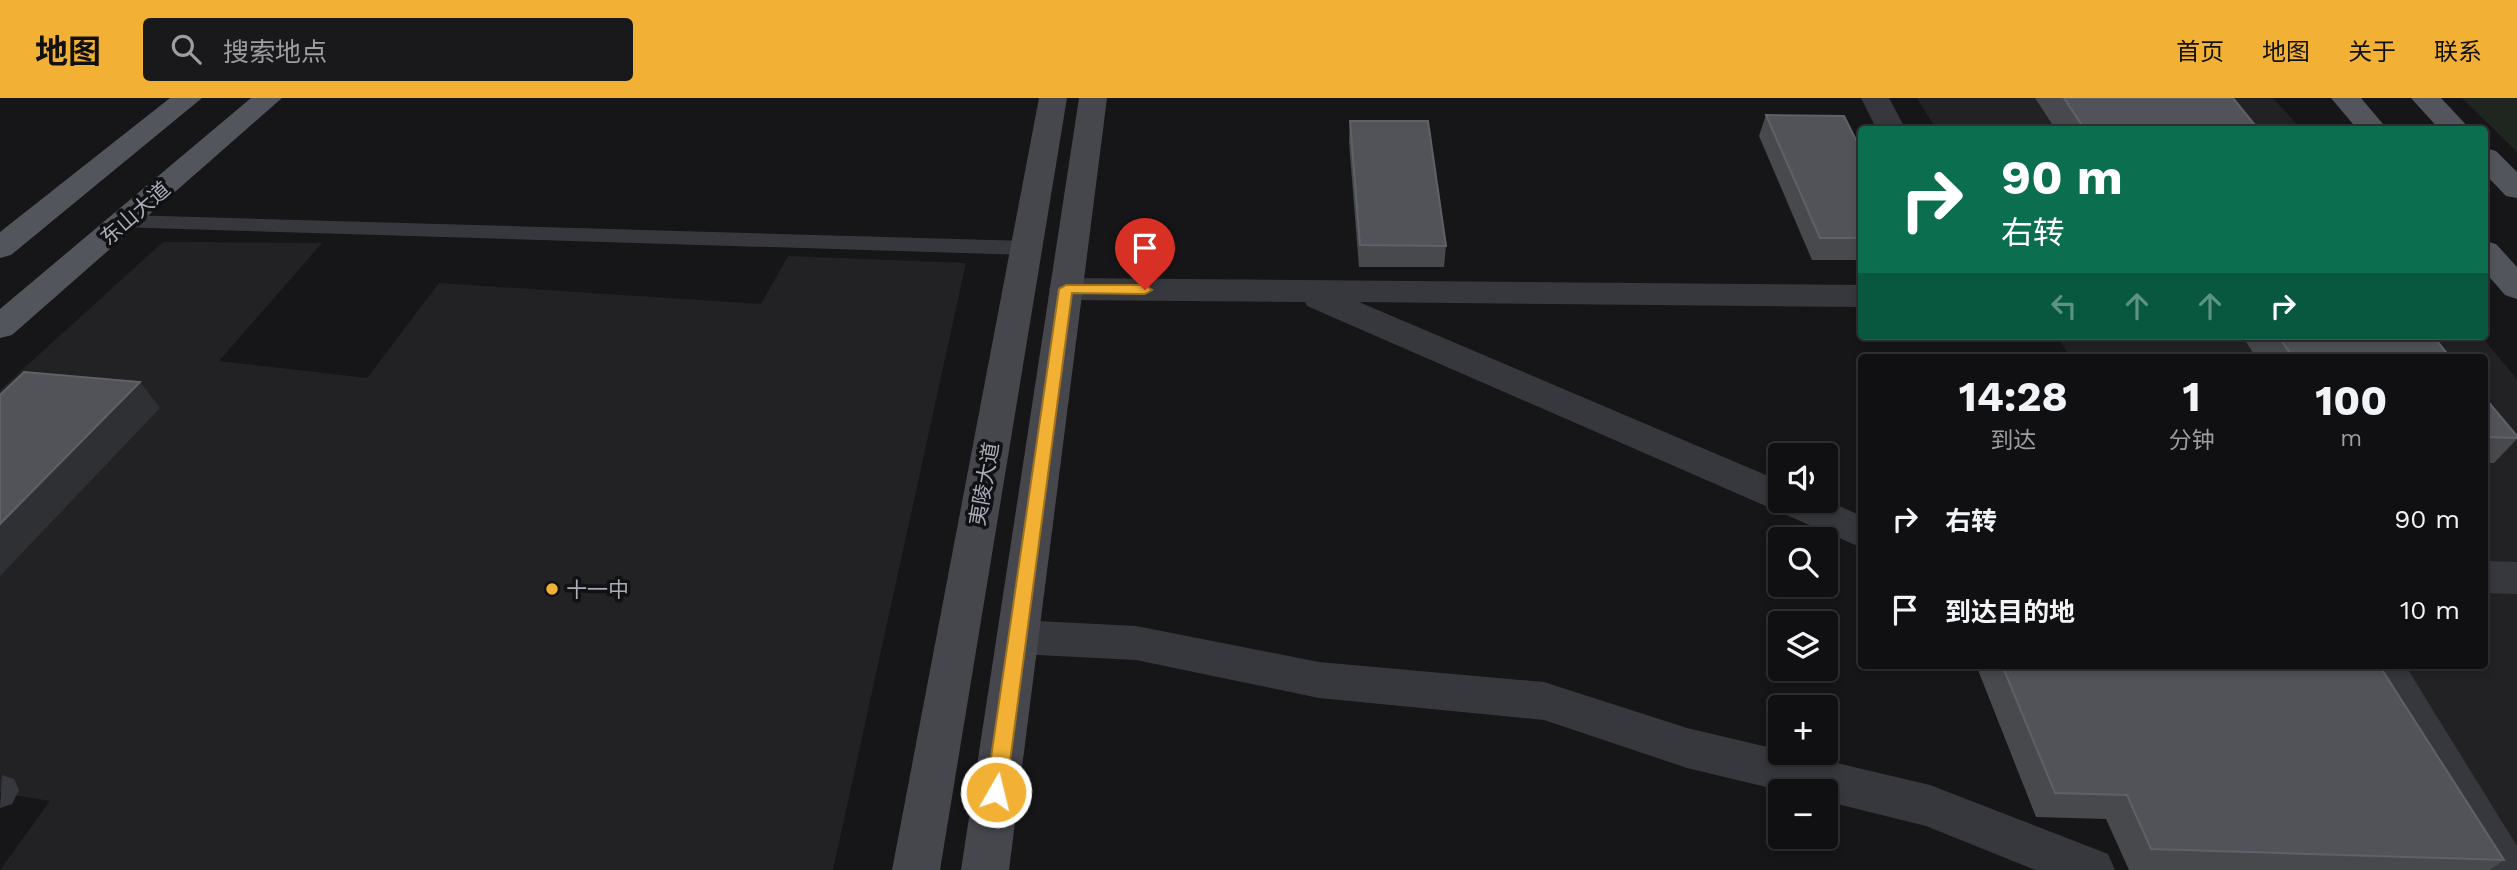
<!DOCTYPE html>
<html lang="zh">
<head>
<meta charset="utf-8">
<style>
  body { margin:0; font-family:"Work Sans","Noto Sans SC",sans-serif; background:#19191b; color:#f1f3f6; height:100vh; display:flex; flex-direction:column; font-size:26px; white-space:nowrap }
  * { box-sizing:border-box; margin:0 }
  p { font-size:23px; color:#9c9d9f }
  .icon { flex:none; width:38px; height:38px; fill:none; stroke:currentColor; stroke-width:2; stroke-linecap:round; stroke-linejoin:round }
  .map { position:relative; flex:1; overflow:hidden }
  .details { position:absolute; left:1858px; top:256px; width:630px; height:315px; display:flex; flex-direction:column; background:#101012; border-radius:7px; box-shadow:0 4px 10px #0003,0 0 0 2px #303032 }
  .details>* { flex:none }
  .banner { position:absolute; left:1858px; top:28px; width:630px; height:214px; border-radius:7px; box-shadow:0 4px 10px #0003,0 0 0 2px #303032; background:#0b6e4f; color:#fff; overflow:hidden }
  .fabs { position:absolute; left:1768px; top:345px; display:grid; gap:14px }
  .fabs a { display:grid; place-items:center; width:70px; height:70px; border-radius:7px; background:#101012; box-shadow:0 4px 10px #0003,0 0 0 2px #303032; font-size:35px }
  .pin { position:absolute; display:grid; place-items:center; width:60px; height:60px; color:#fff; margin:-72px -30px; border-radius:50% 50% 50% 0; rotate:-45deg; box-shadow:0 0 7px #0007 }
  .pin .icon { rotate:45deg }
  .me { position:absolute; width:77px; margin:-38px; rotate:8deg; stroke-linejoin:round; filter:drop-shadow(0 0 5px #0008) }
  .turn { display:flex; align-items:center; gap:24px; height:147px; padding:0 28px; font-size:32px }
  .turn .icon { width:91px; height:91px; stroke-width:2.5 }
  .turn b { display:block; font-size:49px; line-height:60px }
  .lanes { display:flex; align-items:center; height:66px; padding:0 28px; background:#0003; justify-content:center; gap:35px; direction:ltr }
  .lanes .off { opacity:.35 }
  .eta { display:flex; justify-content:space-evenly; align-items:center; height:119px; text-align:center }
  .eta b { font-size:42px; font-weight:700; line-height:49px }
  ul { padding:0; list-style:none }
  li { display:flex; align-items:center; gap:21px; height:91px; padding:0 28px }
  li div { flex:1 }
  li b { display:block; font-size:26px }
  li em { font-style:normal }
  header { display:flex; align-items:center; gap:42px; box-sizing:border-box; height:98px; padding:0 35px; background:#f2b134; color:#111 }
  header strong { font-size:33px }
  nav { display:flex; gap:38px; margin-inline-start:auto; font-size:24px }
  .search { width:490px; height:63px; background:#19191b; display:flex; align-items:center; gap:18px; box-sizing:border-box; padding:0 24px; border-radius:7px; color:#9c9d9f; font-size:26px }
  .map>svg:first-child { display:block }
  .built { fill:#222225 }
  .green { fill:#1e261f }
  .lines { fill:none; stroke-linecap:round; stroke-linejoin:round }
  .service { fill:#37383d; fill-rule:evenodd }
  .minor { fill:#37383d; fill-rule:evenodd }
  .secondary { fill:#45474d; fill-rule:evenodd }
  .primary { fill:#53555c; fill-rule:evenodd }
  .wall { fill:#47494d }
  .shaded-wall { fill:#2f3033 }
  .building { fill:#525359; stroke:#5f6168; stroke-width:2 }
  .route { fill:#f2b134; stroke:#9d7322; stroke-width:2 }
  .poi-dot { fill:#f2b134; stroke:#111113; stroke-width:2.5 }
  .labels { text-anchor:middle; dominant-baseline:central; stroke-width:7; stroke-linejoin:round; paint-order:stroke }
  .street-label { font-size:21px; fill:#a8adb8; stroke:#111113 }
  .poi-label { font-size:21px; fill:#a8adb8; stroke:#111113; text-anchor:start }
</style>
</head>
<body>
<header>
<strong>地图</strong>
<div class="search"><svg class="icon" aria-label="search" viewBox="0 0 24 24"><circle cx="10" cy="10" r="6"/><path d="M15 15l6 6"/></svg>搜索地点</div>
<nav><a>首页</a><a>地图</a><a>关于</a><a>联系</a></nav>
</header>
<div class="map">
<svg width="2517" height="772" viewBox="0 0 2517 772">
  <rect width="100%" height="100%" fill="#161618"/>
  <g class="built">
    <polygon points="1917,0 2273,0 2301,31 1936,31"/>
    <polygon points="163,144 322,145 219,263 367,280 439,185 761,206 788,158 966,165 833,772 0,772 50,703 0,695 0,292"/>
    <polygon points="2057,238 2481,238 2517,281 2517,772 2250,567 2485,567 2485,259 2070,259"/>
  </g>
  <polygon class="green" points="2461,0 2517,0 2517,54 2462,0"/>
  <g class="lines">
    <g class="service">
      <polygon points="125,117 1026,143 1034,145 1038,150 1034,155 1026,157 117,129 113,124 117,119"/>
      <polygon points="2,677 14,681 19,692 12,706 0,710"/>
    </g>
    <g class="minor">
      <polygon points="1861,0 1889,0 1906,32 1877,32"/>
      <polygon points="1066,180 1862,187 1862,209 1359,204 1780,383 1780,402 1825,402 1862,418 1862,450 1307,208 1305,204 1066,202 1054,199 1049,191 1054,183"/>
      <polygon points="2485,463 2517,464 2517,496 2485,495"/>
      <polygon points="1018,522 1136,528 1319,564 1544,584 1687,630 1780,652 1780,654 1790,654 1930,687 2108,756 2115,772 2035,772 1926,728 1825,703 1825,693 1783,693 1687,670 1544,622 1319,600 1136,562 1018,556 1003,551 997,539 1003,527"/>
      <polygon points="2360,567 2405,567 2517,748 2517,772 2479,772"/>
    </g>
    <g class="secondary">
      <polygon points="1039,0 1067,0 940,772 892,772"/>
      <polygon points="1079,0 1107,0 1009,772 961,772"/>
    </g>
    <g class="primary">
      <polygon points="170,0 202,0 11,157 0,160 0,134"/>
      <polygon points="251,0 282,0 12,237 0,240 0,211"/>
      <polygon points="2331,0 2361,0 2388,32 2358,32"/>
      <polygon points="2411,0 2441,0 2471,32 2440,32"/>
      <polygon points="2485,50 2496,53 2517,74 2517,100 2506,98 2485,76"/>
      <polygon points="2485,143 2496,146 2517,169 2517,201 2505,197 2485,174"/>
    </g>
  </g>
  <g class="wall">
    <polygon points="2035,0 2233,0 2259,32 2056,32"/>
    <polygon points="1766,17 1862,54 1862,162 1812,162 1759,38"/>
    <polygon points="1350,23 1446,148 1444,169 1359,169 1349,44"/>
    <polygon points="2242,238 2433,238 2450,259 2256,259"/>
    <polygon points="2485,300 2517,338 2517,341 2494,365 2485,365"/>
    <polygon points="1976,567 2379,567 2504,762 2490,772 2129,772 2106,721 2036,719"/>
  </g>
  <polygon class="shaded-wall" points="140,284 160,310 0,478 0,426"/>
  <g class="building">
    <polygon points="2064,0 2233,0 2259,32 2085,32"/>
    <polygon points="1766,17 1844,18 1862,54 1862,140 1820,140"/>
    <polygon points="1350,23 1428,23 1446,148 1360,147"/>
    <polygon points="2278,238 2433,238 2450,259 2293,259"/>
    <polygon points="24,274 140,284 0,426 0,297"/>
    <polygon points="2485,300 2517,338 2517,340 2485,339"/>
    <polygon points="2002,567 2379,567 2504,762 2151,751 2127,697 2055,695"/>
  </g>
  <polygon class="route" points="1066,187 1145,187 1152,192 1145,196 1072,195 1006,694 1003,700 996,703 989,700 986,694 1059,191"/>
  <circle class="poi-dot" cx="552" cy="491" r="7"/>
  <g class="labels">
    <g class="street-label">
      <text transform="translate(135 115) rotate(-41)">东山大道</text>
      <text transform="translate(984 386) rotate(-80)">夷陵大道</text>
    </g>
    <g class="poi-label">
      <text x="566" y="491">十一中</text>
    </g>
  </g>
</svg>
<div class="fabs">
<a><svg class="icon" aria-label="sound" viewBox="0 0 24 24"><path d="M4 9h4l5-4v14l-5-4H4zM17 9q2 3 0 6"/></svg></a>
<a><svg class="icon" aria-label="search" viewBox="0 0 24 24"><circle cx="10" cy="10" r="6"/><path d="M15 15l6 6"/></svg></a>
<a><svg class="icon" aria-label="layers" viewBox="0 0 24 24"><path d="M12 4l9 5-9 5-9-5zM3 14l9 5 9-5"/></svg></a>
<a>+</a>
<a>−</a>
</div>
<div class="pin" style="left:1145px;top:192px;background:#d93025"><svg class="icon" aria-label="arrive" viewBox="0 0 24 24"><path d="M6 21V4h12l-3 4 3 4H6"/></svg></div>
<svg class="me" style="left:996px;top:694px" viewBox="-20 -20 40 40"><circle r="17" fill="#f2b134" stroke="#fff" stroke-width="3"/><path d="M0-11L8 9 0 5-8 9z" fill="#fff"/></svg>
<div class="banner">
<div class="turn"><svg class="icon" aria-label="right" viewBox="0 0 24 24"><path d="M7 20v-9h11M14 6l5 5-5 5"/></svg><div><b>90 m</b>右转</div></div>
<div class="lanes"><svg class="icon off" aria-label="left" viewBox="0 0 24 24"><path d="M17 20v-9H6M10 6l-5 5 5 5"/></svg><svg class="icon off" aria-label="ahead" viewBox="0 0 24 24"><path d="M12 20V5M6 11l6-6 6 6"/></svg><svg class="icon off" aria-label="ahead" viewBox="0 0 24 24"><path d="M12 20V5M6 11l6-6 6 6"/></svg><svg class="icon" aria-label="right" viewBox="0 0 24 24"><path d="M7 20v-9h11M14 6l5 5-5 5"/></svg></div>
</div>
<section class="details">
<div class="eta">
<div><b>14:28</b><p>到达</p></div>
<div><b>1</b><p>分钟</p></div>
<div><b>100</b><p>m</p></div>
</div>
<ul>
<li><svg class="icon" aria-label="right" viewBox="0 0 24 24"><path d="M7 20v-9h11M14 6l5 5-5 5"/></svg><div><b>右转</b></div><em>90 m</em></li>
<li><svg class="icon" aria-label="arrive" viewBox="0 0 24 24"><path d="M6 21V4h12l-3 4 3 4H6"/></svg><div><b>到达目的地</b></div><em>10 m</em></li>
</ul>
</section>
</div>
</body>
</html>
